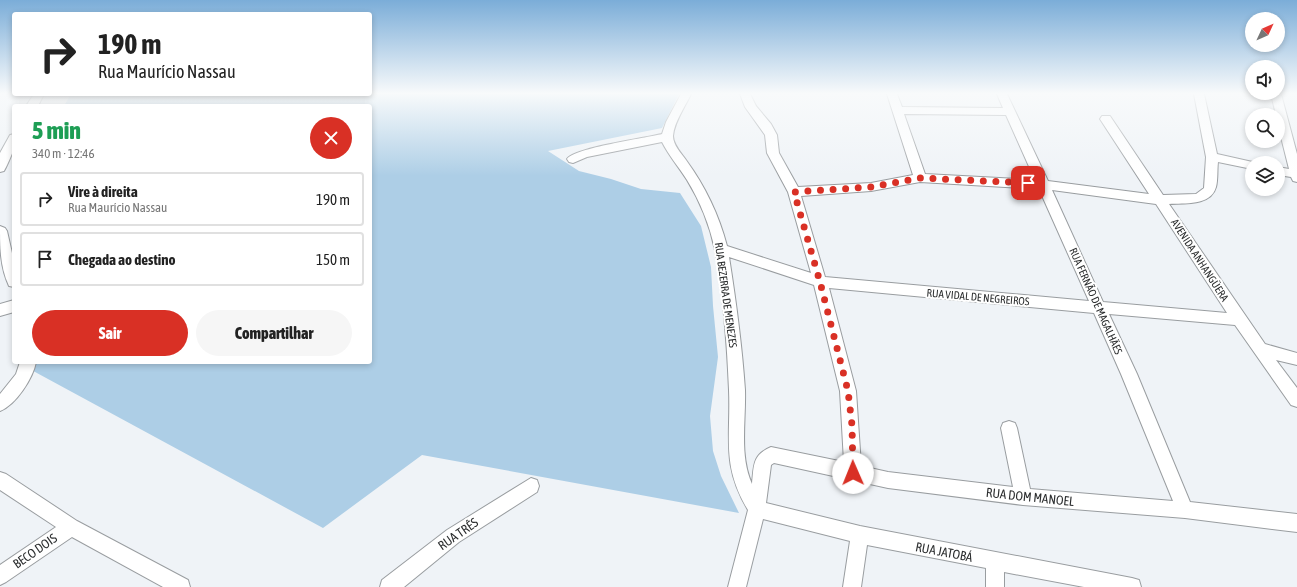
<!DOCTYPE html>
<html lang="pt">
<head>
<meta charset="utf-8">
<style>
  body { margin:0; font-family:"Asap Condensed",sans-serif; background:#f6f6f6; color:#222; height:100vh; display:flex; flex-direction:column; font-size:15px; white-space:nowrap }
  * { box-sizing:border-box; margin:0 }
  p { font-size:13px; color:#767676 }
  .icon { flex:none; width:22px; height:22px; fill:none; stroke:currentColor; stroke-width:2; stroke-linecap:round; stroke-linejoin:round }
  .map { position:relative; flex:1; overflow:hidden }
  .drawer { position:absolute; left:12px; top:104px; width:360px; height:260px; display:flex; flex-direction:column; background:#fff; border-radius:4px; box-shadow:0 2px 6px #0003 }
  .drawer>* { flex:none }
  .banner { position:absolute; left:12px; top:12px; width:360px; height:84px; border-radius:4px; box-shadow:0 2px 6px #0003; background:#fff; color:#222; overflow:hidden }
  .needle { width:26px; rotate:46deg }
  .controls { position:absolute; left:1245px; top:12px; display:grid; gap:8px }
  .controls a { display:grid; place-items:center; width:40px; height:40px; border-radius:50%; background:#fff; box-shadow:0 2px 6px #0003; font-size:20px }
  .pin { position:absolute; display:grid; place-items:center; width:34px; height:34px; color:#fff; margin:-17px; border-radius:8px; box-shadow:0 2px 6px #0006 }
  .me { position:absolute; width:44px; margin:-22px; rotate:359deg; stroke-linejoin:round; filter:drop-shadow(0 0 3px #0008) }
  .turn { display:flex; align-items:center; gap:14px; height:84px; padding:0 20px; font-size:18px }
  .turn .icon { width:52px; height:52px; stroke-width:2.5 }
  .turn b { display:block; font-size:28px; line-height:34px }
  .round { display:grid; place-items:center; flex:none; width:42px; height:42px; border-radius:21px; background:#f6f6f6 }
  .summary { display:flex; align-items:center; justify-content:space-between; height:68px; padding:0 20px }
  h1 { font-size:24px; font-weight:800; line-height:30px; color:#1e9e55 }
  .button { display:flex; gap:8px; margin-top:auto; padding:8px 20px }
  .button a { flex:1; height:46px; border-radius:24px; background:#d93025; color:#fff; font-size:16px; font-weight:800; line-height:46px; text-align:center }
  .button a+a { background:#f6f6f6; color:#222 }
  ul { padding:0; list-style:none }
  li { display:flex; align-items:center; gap:12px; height:54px; margin:0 8px 6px; padding:0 12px; border:2px solid #e0e0e0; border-radius:4px }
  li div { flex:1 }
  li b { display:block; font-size:15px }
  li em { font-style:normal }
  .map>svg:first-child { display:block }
  .green { fill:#adcee6 }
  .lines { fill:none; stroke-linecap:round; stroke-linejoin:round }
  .minor-casing { stroke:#999da0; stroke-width:2 }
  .minor { fill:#fff; fill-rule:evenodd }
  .route { stroke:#d93025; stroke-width:7; stroke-dasharray:0 12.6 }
  .labels { text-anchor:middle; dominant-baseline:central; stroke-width:4; stroke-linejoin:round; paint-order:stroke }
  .street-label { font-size:11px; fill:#2c2e2f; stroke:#fff }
  .near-street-label { font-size:13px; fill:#2c2e2f; stroke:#fff }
</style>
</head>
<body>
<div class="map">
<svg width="1297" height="587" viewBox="0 0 1297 587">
  <rect width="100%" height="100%" fill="#eff3f7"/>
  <polygon class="green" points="71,94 679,94 662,128 548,151 579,171 611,179 641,189 680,193 701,226 711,267 713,306 718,357 710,416 713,451 721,476 739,513 422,455 323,528 24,366 26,362 370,362 370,106 64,106"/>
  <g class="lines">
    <defs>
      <g id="minor">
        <polygon points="34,94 44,94 38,106 26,106"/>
        <path d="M 681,94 L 691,94 C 685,107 674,122 673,136 C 673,145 681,153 686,160 C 705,186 719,215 727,246 L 811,273 L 788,192 L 767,153 L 765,135 L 745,107 L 740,94 L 750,94 L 756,106 L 771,124 L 777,135 L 779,153 L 798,187 L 871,183 L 913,175 L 887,94 L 897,94 L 902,107 L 1003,108 L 997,94 L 1007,94 L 1048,181 L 1149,194 L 1100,119 L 1102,116 L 1110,116 L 1163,195 L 1196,194 L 1204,188 L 1206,157 L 1194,94 L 1204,94 L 1217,154 L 1257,163 L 1252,163 L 1252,169 L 1218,162 C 1217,170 1218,180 1216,187 C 1211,206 1184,203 1169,204 L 1265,344 L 1297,353 L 1297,365 L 1276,360 L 1297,388 L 1297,407 L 1291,405 L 1235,325 L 1109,314 L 1137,374 L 1190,502 L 1297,514 L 1297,532 L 1185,518 L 1023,505 L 888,488 L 774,463 L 771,465 L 766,503 L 860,526 L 1132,578 L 1139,580 L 1141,587 L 1084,587 L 1004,572 L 1004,587 L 986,587 L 986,568 L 867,545 L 861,587 L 843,587 L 850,541 L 763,519 L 746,587 L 728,587 L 748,510 C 721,465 731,438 729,390 C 727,344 724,296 715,250 C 710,226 700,201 687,180 C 679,167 669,156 662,142 L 587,157 L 573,163 L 569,162 L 567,159 C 574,148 646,138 662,134 L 666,122 ZM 904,114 L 1006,115 L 1035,180 L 925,174 ZM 920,182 L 1039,189 L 1089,301 L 825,277 L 801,196 L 871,191 ZM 1052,190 L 1156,204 L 1227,313 L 1103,302 ZM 729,257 L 814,285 L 840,391 L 844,462 L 771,447 C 752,455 754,466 752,484 C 739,455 746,421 745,390 C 742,346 736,301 729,257 ZM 829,288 L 1094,313 L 1121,374 L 1173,501 L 1030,489 L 1017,428 L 1015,423 L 1009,421 L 1003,423 L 1001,428 L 1013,487 L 888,472 L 861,466 L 856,391 Z"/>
        <polygon points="1271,94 1281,94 1297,154 1297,182 1293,181 1291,177 1278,175 1278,167 1289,169 1278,125 1278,115 1276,115"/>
        <path d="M 14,134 C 14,139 15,144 14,148 C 13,152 6,168 4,171 L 0,172 L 0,153 L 10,135 Z"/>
        <path d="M 0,226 L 5,228 L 7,231 L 14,262 L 14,287 L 9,286 C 0,267 0,247 0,226 Z"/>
        <polygon points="14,300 14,312 0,316 0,304"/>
        <path d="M 20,362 L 36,362 C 33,378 16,405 0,411 L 0,394 L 16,374 Z"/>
        <polygon points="0,472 6,474 77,521 188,580 190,587 163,587 72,537 6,582 0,585 0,565 56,527 0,490"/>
        <polygon points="531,478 537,480 539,486 537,492 459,542 404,587 380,587 382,580 447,530"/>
      </g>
    </defs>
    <use href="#minor" class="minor-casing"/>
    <use href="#minor" class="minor"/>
  </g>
  <linearGradient id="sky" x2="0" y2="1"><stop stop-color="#7badd8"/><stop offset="0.53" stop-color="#f8fafb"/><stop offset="1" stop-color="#f8fafb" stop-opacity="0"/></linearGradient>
  <rect width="1297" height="176" fill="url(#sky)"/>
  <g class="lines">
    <polyline class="route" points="853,473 852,425 848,391 820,282 794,192 871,187 920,178 1028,183"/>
  </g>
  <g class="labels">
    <g class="street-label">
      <text transform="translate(1200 260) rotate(57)">AVENIDA ANHANGÜERA</text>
      <text transform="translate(726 295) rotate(82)">RUA BEZERRA DE MENEZES</text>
      <text transform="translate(978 297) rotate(5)">RUA VIDAL DE NEGREIROS</text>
      <text transform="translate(1096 301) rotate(66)">RUA FERNÃO DE MAGALHÃES</text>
    </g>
    <g class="near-street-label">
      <text transform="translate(1030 497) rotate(6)">RUA DOM MANOEL</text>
      <text transform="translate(458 534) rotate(-35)">RUA TRÊS</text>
      <text transform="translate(35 551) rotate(-35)">BECO DOIS</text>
      <text transform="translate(944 552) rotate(11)">RUA JATOBÁ</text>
    </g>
  </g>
</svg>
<div class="controls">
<a><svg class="needle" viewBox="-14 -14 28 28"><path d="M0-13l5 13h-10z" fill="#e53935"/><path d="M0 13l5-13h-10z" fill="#767676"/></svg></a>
<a><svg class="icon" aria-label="sound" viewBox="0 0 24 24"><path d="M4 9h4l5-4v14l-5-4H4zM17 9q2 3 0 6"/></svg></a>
<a><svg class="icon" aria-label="search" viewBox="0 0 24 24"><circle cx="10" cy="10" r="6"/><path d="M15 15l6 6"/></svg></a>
<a><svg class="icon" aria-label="layers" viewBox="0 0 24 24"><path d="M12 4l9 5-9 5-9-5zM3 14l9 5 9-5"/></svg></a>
</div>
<div class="pin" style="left:1028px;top:183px;background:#d93025"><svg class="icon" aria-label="arrive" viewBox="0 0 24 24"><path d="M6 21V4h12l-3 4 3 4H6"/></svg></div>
<svg class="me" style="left:853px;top:473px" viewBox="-20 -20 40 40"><circle r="19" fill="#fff"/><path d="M0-13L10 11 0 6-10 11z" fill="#d93025"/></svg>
<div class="banner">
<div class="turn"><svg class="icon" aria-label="right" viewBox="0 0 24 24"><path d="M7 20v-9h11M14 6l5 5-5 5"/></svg><div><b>190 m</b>Rua Maurício Nassau</div></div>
</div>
<section class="drawer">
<div class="summary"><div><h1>5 min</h1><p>340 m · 12:46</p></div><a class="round" style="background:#d93025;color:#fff"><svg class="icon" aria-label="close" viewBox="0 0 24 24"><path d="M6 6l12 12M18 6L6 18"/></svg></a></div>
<ul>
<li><svg class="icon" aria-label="right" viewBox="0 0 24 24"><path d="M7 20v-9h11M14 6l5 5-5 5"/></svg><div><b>Vire à direita</b><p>Rua Maurício Nassau</p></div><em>190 m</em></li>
<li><svg class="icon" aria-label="arrive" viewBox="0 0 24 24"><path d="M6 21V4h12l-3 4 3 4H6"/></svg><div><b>Chegada ao destino</b></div><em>150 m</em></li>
</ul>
<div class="button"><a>Sair</a><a>Compartilhar</a></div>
</section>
</div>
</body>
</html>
